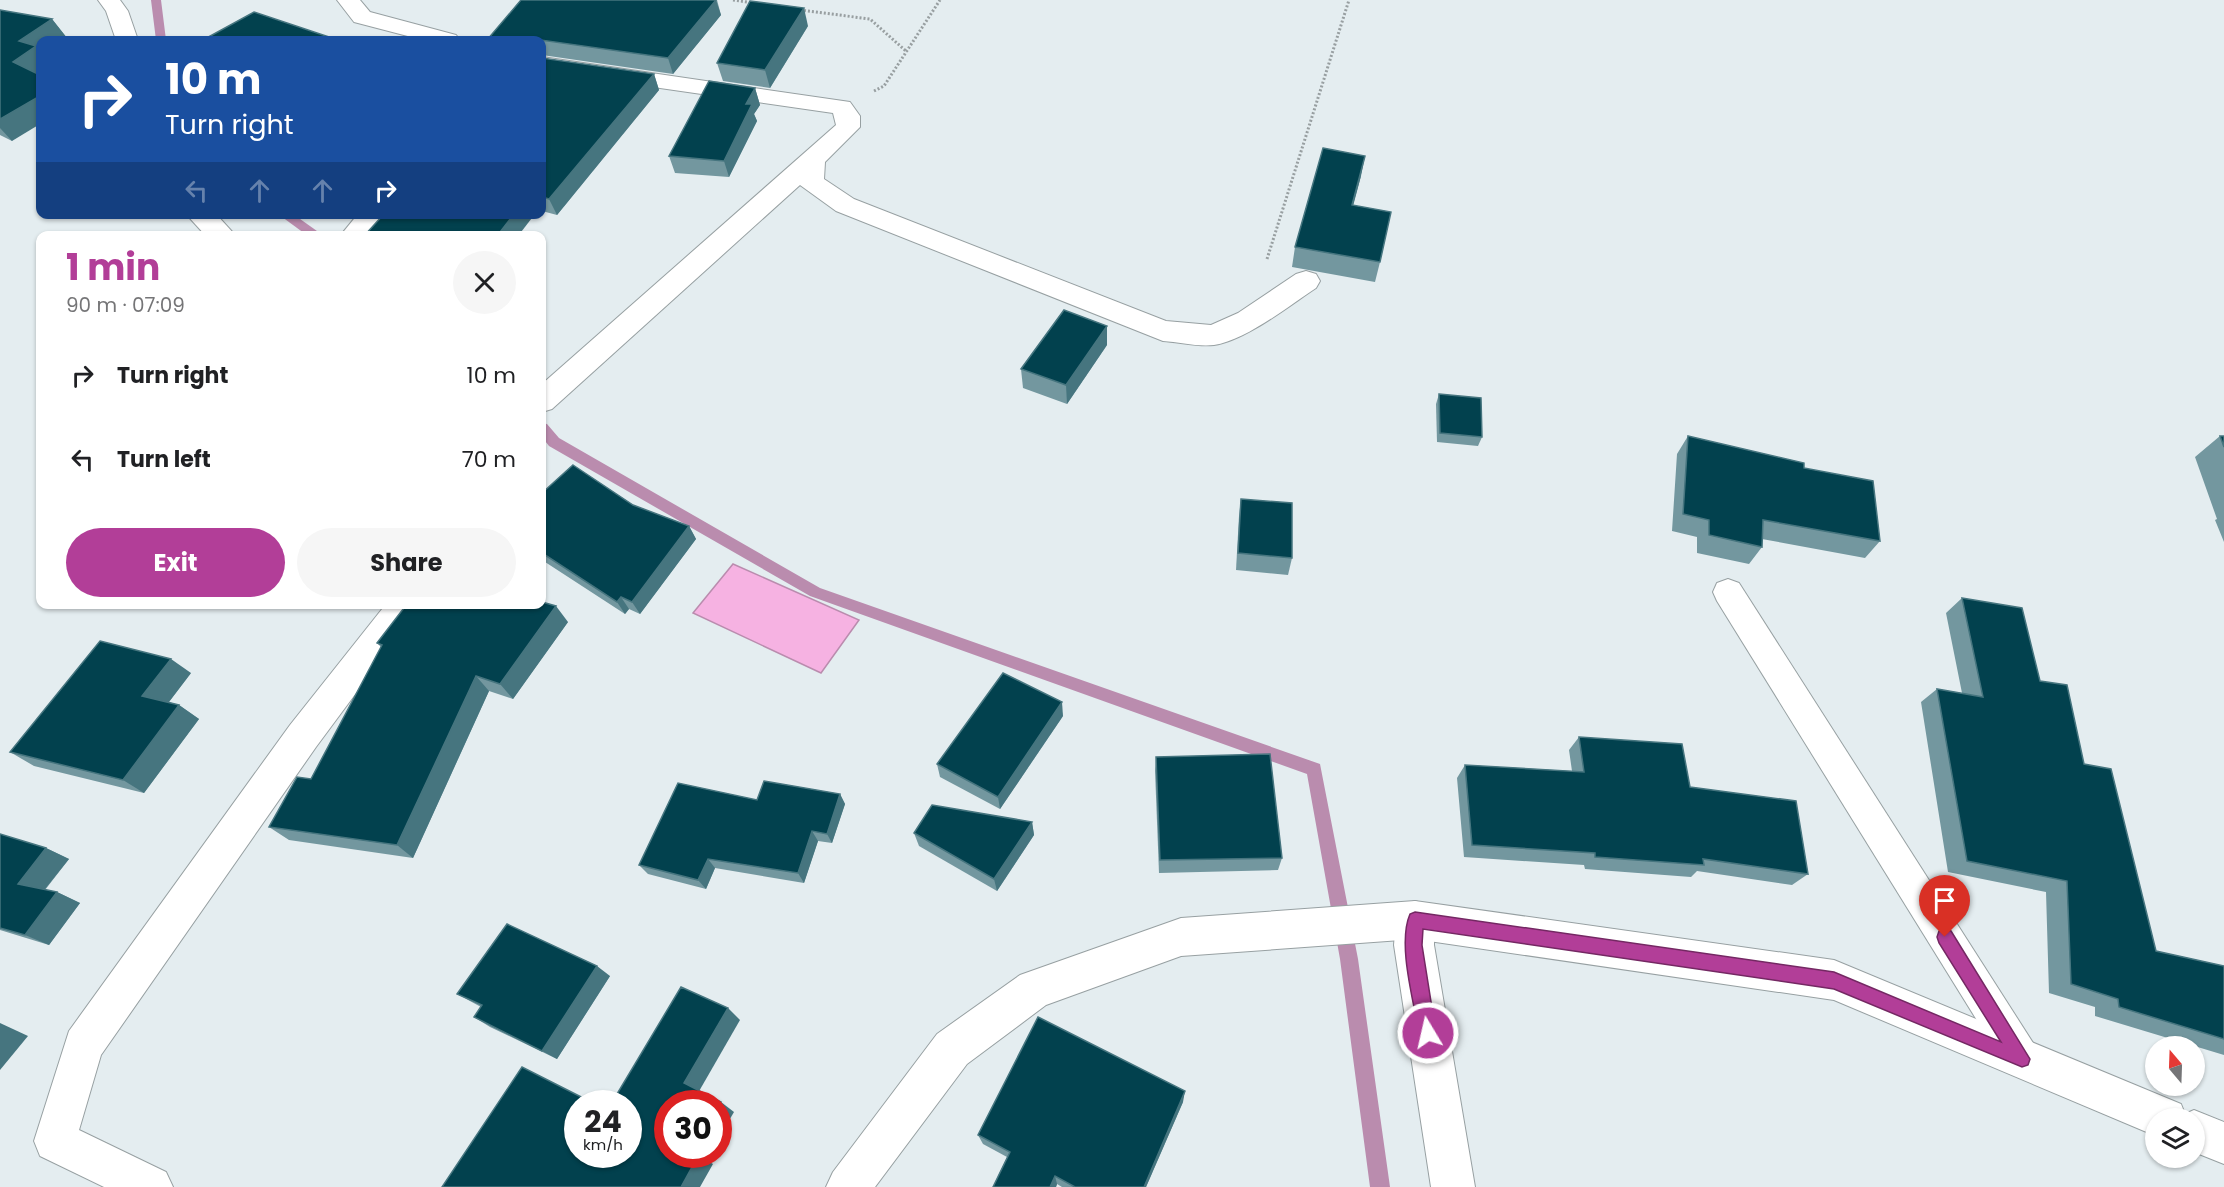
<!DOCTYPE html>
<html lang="en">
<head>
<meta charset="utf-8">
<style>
  body { margin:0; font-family:Poppins,sans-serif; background:#f6f6f6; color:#202124; height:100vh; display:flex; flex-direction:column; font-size:22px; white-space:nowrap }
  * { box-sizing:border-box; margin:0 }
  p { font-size:20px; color:#757577 }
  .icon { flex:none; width:33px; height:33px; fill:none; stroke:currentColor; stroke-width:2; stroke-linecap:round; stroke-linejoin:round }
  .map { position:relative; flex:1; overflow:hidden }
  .panel { position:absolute; left:36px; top:231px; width:510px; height:378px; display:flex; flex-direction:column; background:#fff; border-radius:12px; box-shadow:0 2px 4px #0004 }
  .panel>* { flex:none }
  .top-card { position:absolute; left:36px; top:36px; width:510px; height:183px; border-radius:12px; box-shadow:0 2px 4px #0004; background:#1a4fa0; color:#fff; overflow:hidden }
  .needle { width:39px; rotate:341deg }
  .fabs { position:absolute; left:2145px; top:1036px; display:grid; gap:12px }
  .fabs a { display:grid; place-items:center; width:60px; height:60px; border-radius:50%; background:#fff; box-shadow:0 2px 4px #0004; font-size:30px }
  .speed { position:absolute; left:564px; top:1090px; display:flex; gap:12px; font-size:30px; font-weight:700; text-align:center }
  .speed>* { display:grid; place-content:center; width:78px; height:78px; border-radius:50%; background:#fff; box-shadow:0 2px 4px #0004; line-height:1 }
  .speed small { font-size:15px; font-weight:400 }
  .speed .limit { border:9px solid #d22; background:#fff; color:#111 }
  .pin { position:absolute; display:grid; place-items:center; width:51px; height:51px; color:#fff; margin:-62px -26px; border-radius:50% 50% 50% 0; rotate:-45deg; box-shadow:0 0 6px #0007 }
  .pin .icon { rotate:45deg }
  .me { position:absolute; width:66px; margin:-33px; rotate:351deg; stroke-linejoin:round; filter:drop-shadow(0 0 4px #0008) }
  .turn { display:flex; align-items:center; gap:21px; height:126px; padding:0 30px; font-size:27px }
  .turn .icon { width:78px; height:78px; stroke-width:2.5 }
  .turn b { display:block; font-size:42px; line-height:51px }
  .lanes { display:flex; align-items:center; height:57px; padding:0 30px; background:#0003; justify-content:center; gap:30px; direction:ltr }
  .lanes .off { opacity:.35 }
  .round { display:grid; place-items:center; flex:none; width:63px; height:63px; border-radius:32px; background:#f6f6f6 }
  .overview { display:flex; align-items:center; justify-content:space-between; height:102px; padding:0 30px }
  h1 { font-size:36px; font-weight:700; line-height:45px; color:#b23e98 }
  .primary-button { display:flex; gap:12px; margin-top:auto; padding:12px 30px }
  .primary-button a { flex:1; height:69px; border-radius:36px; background:#b23e98; color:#fff; font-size:24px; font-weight:700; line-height:69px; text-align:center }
  .primary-button a+a { background:#f6f6f6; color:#202124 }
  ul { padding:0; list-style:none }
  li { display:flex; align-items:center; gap:18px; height:84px; padding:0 30px }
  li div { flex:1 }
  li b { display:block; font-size:22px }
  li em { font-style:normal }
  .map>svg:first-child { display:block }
  .water { fill:#f6b2e2; stroke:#ba8cae; stroke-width:1.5 }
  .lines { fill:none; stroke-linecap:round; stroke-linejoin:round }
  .stream { fill:#ba8cae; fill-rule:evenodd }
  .service-casing { stroke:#97a0a2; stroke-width:2 }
  .minor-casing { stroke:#97a0a2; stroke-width:2 }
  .tertiary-casing { stroke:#97a0a2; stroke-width:2 }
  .path { stroke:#989fa1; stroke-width:3; stroke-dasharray:2 2; stroke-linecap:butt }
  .service { fill:#fff; fill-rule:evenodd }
  .minor { fill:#fff; fill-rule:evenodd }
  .tertiary { fill:#fff; fill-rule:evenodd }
  .wall { fill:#73979f }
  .shaded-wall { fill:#46757f }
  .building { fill:#02414e; stroke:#46757f; stroke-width:1.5 }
  .route { fill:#b23e98; stroke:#742863; stroke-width:1.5 }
</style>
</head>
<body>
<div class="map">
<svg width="2224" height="1187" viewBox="0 0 2224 1187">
  <rect width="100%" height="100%" fill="#e4edf0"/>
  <polygon class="water" points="733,564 859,620 821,673 693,613"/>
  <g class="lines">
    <g class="stream">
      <polygon points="151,0 161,0 166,40 156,40"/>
      <polygon points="278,214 293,214 324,236 308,236"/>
      <polygon points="542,423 547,424 559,438 820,588 1320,764 1358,959 1390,1187 1370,1187 1340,959 1307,774 810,596 549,446 542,437"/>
    </g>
    <defs>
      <polygon id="service" points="1728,579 1739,583 2035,1046 2041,1059 2035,1072 2022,1078 2009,1072 1717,601 1713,592 1717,583"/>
      <g id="minor">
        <polygon points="98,0 120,0 128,11 138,40 116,40 106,11"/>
        <polygon points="337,0 360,0 370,12 456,35 460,40 423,40 354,22"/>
        <path d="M 542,57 L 850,102 L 860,116 L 860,127 L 825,162 L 824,179 L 854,199 L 1166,321 L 1211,325 L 1238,313 L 1296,274 L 1306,271 L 1316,274 L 1320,281 L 1316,288 C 1290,305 1245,341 1214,345 C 1198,347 1179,342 1163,341 L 836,211 L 800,185 L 552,409 L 542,412 L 542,384 L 836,125 L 833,113 L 542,71 Z"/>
        <polygon points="186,214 216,214 236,236 206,236"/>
        <polygon points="358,214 387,214 369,236 340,236"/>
        <polygon points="386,604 422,604 316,747 101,1055 79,1130 166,1172 173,1187 104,1187 40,1156 34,1141 69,1031 290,725"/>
        <polygon points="1415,901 1429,906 1434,920 1434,945 1475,1187 1431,1187 1394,945 1396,920 1401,906"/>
      </g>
      <polygon id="tertiary" points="1415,901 1834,960 2181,1104 2185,1114 2194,1110 2224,1122 2224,1164 2194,1152 2194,1119 2156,1119 2156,1136 1834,1000 1415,939 1181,956 1046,1005 967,1064 875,1187 826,1187 833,1172 937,1034 1020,975 1181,918"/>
    </defs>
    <use href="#service" class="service-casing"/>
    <use href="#minor" class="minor-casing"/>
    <use href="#tertiary" class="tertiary-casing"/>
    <g class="path">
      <polyline points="733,0 754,3"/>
      <polyline points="800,10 870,19 907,52"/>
      <polyline points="874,91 884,86 940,0"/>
      <polyline points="1267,259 1349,0"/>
    </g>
    <use href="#service" class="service"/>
    <use href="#minor" class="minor"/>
    <use href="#tertiary" class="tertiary"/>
  </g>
  <g class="wall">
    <polygon points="521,0 717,0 721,15 673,74 542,55 542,40 487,40"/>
    <polygon points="0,10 52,19 67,38 40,40 38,74 12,141 0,135"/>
    <polygon points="808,26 770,88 723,81 717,63"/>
    <polygon points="542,58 654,74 659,90 557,215 542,211"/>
    <polygon points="755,88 760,105 754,114 757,121 729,177 675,173 669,156"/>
    <polygon points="1361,176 1353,205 1380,262 1375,282 1292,267 1295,247"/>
    <polygon points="1107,345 1067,404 1023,388 1021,369"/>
    <polygon points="1439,394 1482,437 1478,446 1437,442 1436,404"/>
    <polygon points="1688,436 1804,468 1880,541 1865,558 1762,539 1762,547 1749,564 1697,553 1697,537 1672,531 1677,454"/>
    <polygon points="2220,436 2224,436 2224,542 2215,520 2217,519 2195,457"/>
    <polygon points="542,493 633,505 689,526 696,539 640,614 629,609 625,614 542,560"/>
    <polygon points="1241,499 1292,558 1288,575 1236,570 1239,516"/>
    <polygon points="1962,598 2040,681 2084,764 2156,951 2224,966 2224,1055 2095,1016 2095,1007 2049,993 2046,892 1948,872 1921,702 1937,689 1962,693 1946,613"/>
    <polygon points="568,622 513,699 489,691 413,858 289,840 269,827 311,779 381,647 377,643"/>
    <polygon points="191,673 169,702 179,705 199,719 144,793 34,766 10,752"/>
    <polygon points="1063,716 1000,809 940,777 937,764"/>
    <polygon points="1579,737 1690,787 1808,874 1792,885 1697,871 1691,877 1585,869 1584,865 1464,857 1457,778 1465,765 1572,771 1569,750"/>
    <polygon points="1156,757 1282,858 1278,870 1159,873 1155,771"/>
    <polygon points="840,794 845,804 832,843 818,841 804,883 715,868 706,889 648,874 639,865 757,800"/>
    <polygon points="1032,822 1034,835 997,891 919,846 914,833"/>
    <polygon points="0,834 46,848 69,859 45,890 57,892 80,903 49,945 0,930"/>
    <polygon points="610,976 557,1059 490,1027 474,1017 481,1007 457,994"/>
    <polygon points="1183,1102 1146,1187 1062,1187 1057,1184 1056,1187 993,1187 1007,1157 983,1144 978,1135"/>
  </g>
  <g class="shaded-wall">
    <polygon points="716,0 721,15 673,74 668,58"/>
    <polygon points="804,8 808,26 770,88 765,70"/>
    <polygon points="52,19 67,38 62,40 40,40 40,72 28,81 13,62 19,41"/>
    <polygon points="654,74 659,90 557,215 549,199"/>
    <polygon points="755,88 760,105 754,114 757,121 729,177 724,161 746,104"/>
    <polygon points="40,96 40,124 12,141 0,128 0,119"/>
    <polygon points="1365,156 1361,176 1348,225 1352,205"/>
    <polygon points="514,214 535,214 518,236 497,236"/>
    <polygon points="1107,326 1107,345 1067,404 1066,385"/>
    <polygon points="689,526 696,539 640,614 632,602"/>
    <polygon points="621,597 629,609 625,614 617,602"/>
    <polygon points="556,606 568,622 513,699 500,684"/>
    <polygon points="171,659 191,673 162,711 142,696"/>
    <polygon points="476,676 489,691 413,858 397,845"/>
    <polygon points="1062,702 1063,716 1000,809 998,797"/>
    <polygon points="179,705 199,719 144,793 123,780"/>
    <polygon points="840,794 845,804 832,843 827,834"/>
    <polygon points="1032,822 1034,835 997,891 994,879"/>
    <polygon points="812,831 818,841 804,883 798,873"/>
    <polygon points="46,848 69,859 41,894 18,884"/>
    <polygon points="708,859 715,868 706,889 698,880"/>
    <polygon points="57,892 80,903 49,945 25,935"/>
    <polygon points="597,966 610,976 557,1059 542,1051"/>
    <polygon points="728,1008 740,1020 698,1093 684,1083"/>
    <polygon points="0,1023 28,1036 0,1070"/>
    <polygon points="1185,1091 1183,1102 1146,1187 1144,1187"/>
    <polygon points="721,1102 734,1112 718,1139 718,1106"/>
    <polygon points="695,1155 709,1155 706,1160 713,1164 700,1187 681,1187"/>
    <polygon points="1055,1176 1057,1184 1056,1187 1050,1187"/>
  </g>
  <g class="building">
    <polygon points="521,0 716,0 668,58 534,39 534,40 487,40"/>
    <polygon points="750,1 804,8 765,70 717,63"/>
    <polygon points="0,10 52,19 19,41 36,46 13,62 40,75 40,96 0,119"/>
    <polygon points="254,12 338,40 203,40"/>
    <polygon points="542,58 654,74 549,199 542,197"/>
    <polygon points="709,81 755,88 746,104 752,104 724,161 669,156"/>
    <polygon points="1323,148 1365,156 1352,205 1391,212 1380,262 1295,247"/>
    <polygon points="384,214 514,214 497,236 364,236"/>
    <polygon points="1064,310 1107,326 1066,385 1021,369"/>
    <polygon points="1439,394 1481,398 1482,437 1440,433"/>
    <polygon points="1688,436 1804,463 1804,468 1873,481 1880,541 1763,520 1762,547 1709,535 1709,520 1683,514"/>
    <polygon points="2220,436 2224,436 2224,447"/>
    <polygon points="573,465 633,505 689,526 632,602 621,597 617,602 542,553 542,493"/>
    <polygon points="1241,499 1292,503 1292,558 1238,553"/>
    <polygon points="1962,598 2022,608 2040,681 2067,685 2084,764 2111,769 2156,951 2224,966 2224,1039 2119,1007 2118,999 2071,984 2067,881 1967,861 1937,689 1983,697"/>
    <polygon points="542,602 556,606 500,684 476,676 397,845 269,827 297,777 311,779 382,645 377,643 407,604 542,604"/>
    <polygon points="100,641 171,659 142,696 179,705 123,780 10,752"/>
    <polygon points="1003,673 1062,702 998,797 937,764"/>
    <polygon points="1579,737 1682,744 1690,787 1796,801 1808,874 1703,859 1704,865 1595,857 1595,853 1472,845 1465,765 1584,772"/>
    <polygon points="1270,754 1282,858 1160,860 1156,757"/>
    <polygon points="764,781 840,794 827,834 812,831 798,873 708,859 698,880 639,865 678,783 757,800"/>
    <polygon points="932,805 1032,822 994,879 914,833"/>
    <polygon points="0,834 46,848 18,884 57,892 25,935 0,928"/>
    <polygon points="507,924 597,966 542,1051 474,1017 482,1005 457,994"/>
    <polygon points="681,987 728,1008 684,1083 721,1102 718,1106 718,1104 668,1104 668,1155 696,1155 698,1156 681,1187 442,1187 522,1067 595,1104 578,1104 578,1155 628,1155 628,1104 611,1104"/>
    <polygon points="1038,1017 1185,1091 1144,1187 1075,1187 1055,1176 1050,1187 993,1187 1010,1152 978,1135"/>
  </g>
  <path class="route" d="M 1415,912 L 1834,972 L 2001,1042 L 1939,943 L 1937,937 L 1939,931 L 1945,929 L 1951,931 L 2030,1059 L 2028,1065 L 2022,1067 L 1834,989 L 1423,929 L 1422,945 L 1436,1033 L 1434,1039 L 1428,1042 L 1422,1039 L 1419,1033 C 1414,1002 1397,944 1410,914 Z"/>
</svg>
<div class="fabs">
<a><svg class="needle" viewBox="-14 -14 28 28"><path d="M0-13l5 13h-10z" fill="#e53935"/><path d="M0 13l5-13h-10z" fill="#757577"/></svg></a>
<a><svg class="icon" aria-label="layers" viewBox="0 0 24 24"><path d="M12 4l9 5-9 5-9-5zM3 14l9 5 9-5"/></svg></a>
</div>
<div class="speed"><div>24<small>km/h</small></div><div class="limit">30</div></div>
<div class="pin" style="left:1945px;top:937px;background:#d93025"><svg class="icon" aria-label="arrive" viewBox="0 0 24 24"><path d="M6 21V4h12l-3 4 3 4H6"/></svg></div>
<svg class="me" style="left:1428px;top:1033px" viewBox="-20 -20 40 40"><circle r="17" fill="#b23e98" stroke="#fff" stroke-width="3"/><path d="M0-11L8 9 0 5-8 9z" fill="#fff"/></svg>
<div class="top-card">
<div class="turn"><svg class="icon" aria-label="right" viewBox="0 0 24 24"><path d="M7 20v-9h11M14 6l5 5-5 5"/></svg><div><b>10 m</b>Turn right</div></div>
<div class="lanes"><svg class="icon off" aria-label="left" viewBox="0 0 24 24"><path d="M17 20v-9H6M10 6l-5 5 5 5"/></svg><svg class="icon off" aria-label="ahead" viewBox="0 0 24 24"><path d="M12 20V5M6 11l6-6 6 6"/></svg><svg class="icon off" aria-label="ahead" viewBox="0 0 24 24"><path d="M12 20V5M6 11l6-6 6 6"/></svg><svg class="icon" aria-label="right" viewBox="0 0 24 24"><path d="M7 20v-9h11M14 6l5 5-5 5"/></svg></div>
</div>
<section class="panel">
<div class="overview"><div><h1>1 min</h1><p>90 m · 07:09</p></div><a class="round"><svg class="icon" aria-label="close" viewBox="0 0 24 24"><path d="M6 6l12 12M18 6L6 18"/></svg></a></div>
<ul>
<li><svg class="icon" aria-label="right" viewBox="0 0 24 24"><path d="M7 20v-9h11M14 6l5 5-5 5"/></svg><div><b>Turn right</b></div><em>10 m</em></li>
<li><svg class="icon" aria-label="left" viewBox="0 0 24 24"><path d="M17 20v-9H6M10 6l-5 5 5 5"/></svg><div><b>Turn left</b></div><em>70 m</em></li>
</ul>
<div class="primary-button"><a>Exit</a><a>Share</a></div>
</section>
</div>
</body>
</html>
